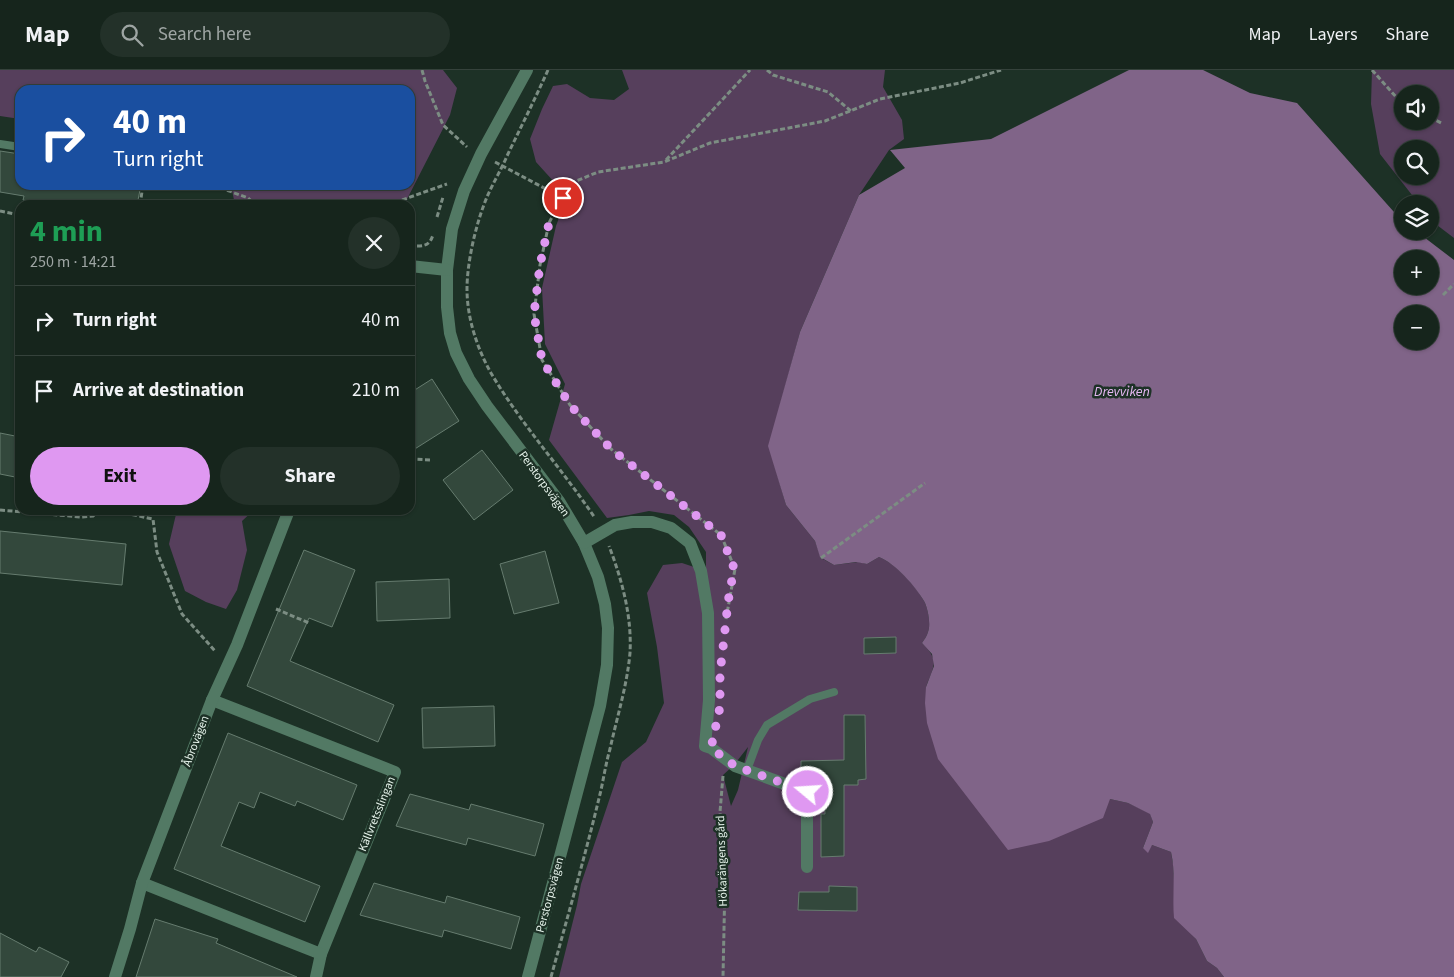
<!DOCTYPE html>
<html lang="en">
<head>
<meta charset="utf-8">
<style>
  body { margin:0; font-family:"Source Sans 3",sans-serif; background:#233129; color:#f1f3f6; height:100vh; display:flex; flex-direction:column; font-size:19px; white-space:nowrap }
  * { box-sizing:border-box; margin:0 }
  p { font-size:16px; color:#9ea5a3 }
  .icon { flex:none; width:28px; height:28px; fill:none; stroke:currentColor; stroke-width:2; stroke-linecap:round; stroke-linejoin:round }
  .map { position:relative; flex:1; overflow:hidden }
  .drawer { position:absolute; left:15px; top:130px; width:400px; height:315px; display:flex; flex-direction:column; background:#16251c; border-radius:15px; box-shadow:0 1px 4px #0004,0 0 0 1px #35423b }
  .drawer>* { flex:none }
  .hud { position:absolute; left:15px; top:15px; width:400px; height:105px; border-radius:15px; box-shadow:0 1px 4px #0004,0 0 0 1px #35423b; background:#1a4fa0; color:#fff; overflow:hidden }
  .tools { position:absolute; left:1394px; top:15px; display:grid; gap:10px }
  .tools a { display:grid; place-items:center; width:45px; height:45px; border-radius:50%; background:#16251c; box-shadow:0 1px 4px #0004,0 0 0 1px #35423b; font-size:25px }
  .pin { position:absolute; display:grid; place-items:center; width:42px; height:42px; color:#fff; margin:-21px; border:2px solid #fff; border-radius:50%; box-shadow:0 1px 5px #0007 }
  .me { position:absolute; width:55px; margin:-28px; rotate:288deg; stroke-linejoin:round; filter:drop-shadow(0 0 4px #0008) }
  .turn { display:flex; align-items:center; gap:18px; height:105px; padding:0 15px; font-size:22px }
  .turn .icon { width:65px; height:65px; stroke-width:2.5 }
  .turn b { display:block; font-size:35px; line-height:42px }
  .round { display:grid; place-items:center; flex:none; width:52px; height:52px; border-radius:26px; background:#233129 }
  .summary { display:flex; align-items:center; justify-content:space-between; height:85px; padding:0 15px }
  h1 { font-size:30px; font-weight:700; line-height:38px; color:#1e9e55 }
  .cta { display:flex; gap:10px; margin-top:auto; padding:10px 15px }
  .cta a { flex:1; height:58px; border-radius:30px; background:#df98f1; color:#111; font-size:20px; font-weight:700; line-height:58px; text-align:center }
  .cta a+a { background:#233129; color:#f1f3f6 }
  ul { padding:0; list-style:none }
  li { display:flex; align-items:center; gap:15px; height:70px; padding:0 15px; border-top:1px solid #35423b }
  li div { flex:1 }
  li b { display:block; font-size:19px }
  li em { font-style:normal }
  header { display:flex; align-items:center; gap:30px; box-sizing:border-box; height:70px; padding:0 25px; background:#16251c; border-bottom:1px solid #35423b }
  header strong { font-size:24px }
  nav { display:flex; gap:28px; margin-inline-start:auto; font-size:18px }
  .search { width:350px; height:45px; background:#233129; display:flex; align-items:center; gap:12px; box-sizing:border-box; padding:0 18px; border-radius:28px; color:#9ea5a3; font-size:19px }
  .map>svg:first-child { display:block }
  .green { fill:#563f5c; fill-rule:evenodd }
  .water { fill:#806488; fill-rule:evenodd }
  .building { fill:#33483c; stroke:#667c6f }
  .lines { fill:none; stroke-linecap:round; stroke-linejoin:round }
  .path { stroke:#7c8d83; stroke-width:3; stroke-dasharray:5 2.5; stroke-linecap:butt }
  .service { stroke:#527964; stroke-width:8 }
  .minor { stroke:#527964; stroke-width:12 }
  .route { stroke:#df98f1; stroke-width:9; stroke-dasharray:0 16.2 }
  .labels { text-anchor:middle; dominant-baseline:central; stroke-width:5; stroke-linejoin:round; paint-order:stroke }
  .street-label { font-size:12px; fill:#e6f3eb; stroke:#1d3126 }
  .water-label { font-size:14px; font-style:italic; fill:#e6b8f3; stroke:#1d3126 }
</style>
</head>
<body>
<header>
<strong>Map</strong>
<div class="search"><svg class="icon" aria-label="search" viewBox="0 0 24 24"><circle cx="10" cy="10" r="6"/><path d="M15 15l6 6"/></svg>Search here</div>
<nav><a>Map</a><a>Layers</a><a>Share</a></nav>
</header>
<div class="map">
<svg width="1454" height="907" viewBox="0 0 1454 907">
  <rect width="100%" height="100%" fill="#1d3126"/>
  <g class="green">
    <polygon points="0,0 443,0 457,18 450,45 404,135 235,135 231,115 410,115 410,20 20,20 20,49 0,46"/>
    <path d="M 622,0 L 885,0 L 883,17 L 902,50 L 904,69 L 889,80 L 859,125 L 800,262 L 769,376 L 786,435 L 815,471 L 821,488 L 834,495 L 858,492 L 867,494 L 879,487 C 896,494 915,515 924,531 C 928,538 931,555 928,562 C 927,566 924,570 922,573 C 940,591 934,595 926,617 L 1110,729 L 1128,733 L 1150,743 L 1153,752 L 1143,778 L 1152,775 L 1171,782 L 1173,794 L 1174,810 L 1187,859 L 1196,869 L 1207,891 L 1217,898 L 1224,907 L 559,907 L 577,835 L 581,814 L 622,692 L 646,672 L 664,633 L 657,577 L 647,523 L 663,495 L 682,493 L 706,501 L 706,482 L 689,457 L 674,445 L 649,441 L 629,445 L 607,448 L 549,370 L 565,314 L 545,274 L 542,218 L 556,156 L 563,137 L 555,113 L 536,92 L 530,69 L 542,39 L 553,16 L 567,14 L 590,28 L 614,30 L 629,19 ZM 748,677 L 738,720 L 731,736 L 723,705 L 734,695 Z"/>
    <path d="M 1372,0 L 1454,0 L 1454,168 L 1433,152 L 1430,148 L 1430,134 L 1419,134 L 1380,84 L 1371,34 ZM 1402,24 L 1430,24 L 1430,51 L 1402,51 ZM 1402,79 L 1430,79 L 1430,106 L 1402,106 Z"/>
    <polygon points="177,440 254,440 242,451 247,480 237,520 226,539 206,532 185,521 169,474"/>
  </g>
  <path class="water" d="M 1129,0 L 1203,0 L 1250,23 L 1297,33 L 1402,151 L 1402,161 L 1416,161 L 1454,190 L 1454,907 L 1224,907 L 1217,898 L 1207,891 L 1196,869 L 1174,848 C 1172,826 1176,804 1171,782 L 1152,775 L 1148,783 L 1143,778 L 1153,752 L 1150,744 L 1128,733 L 1110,729 L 1103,748 L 1049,771 L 1008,780 L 938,689 L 927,653 L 925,633 L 926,617 L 934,596 L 932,584 L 922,573 C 924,570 927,566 928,562 C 931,555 928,538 924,531 C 915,516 896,494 879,487 L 867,494 L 856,492 L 834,495 L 820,487 L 815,471 L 786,435 L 768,376 L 800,262 L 859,125 L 905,98 L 890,80 L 991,69 ZM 1402,189 L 1430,189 L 1430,216 L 1402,216 ZM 1402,244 L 1430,244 L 1430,271 L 1402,271 Z"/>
  <g class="building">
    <polygon points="0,81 20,84 20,115 141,115 137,135 70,135 46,130 45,135 23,130 24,126 0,122"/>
    <polygon points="432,309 459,351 410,382 410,323"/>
    <polygon points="0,363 20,367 20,408 0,404"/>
    <polygon points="482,380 513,420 474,450 443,410"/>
    <polygon points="0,461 126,474 122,515 0,503"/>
    <polygon points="304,480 355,500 332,557 309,548 290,591 394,635 378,672 247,616"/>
    <polygon points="545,481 559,533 514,544 500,494"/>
    <polygon points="449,509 450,548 377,551 376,512"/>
    <polygon points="896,567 896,583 864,584 864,568"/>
    <polygon points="494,636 495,676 423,678 422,638"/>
    <polygon points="844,645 865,645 866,709 858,710 858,715 844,715 844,786 821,787 821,744 825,744 824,709 801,710 801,691 844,690"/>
    <polygon points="228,663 357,715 343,750 297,731 295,736 260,722 254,738 239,732 221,776 320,816 305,852 174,799"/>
    <polygon points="410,724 469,740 471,734 544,754 535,786 468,768 466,775 396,756"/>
    <polygon points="374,813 445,833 447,826 520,847 511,879 444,860 442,867 360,845"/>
    <polygon points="829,816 857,817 857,841 798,840 799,822 829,822"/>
    <polygon points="155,849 218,869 216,873 297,907 136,907"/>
    <polygon points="0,863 36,882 39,877 69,892 61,907 0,907"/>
  </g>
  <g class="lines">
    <g class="path">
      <polyline points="422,0 425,11 443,55 467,77"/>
      <path d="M 548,0 C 535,29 521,57 507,86 C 501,100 493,113 487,127 C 476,153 467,192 467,219 C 467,248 477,278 491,303 C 521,354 562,399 595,448"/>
      <polyline points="767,0 773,5 828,22 851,41"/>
      <polyline points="1372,0 1397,28 1402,31"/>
      <polyline points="1430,47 1443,54"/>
      <polyline points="666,90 750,0"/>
      <polyline points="495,92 563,128"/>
      <polyline points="213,115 248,128 256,135"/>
      <polyline points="140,135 143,115"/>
      <polyline points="388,135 447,114"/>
      <polyline points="0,141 20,145"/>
      <polyline points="437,147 443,127"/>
      <path d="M 417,176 C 426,176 430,174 433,165"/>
      <polyline points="1443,225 1454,214"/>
      <polyline points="410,389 432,390"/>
      <polyline points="0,440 81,447 93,446 100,440"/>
      <polyline points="110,440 153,449 157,482 182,544 216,582"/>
      <polyline points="821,488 925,413"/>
      <polyline points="276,539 309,553"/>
      <polyline points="726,549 735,499 721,465 611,379 570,335 542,290 534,244 540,195 549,153 569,114 598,102 664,92 710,73 825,51 880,29 960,13 1001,0"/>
      <polyline points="723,706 720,742 725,811 723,907"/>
      <path d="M 551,907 C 568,845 586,783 601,720 C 604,706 606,693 610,679 C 617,647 627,616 630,583 C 632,546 622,510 609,476"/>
    </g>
    <g class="service">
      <polyline points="0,74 20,77"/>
      <polyline points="747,700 758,670 767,655 810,629 834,622"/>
    </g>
    <g class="minor">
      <polyline points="527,0 481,84 464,121 452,159 447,200 447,237 450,263 456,283 469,309 487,336 559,431 584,473 598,507 605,534 608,558 607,595 600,636 528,907"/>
      <polyline points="410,196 447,200"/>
      <polyline points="584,473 615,455 632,452 652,452 671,458 690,473 701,501 708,543 709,630 705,676 711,678 735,696 807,722 807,797"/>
      <polyline points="212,630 395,702 321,884 316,907"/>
      <polyline points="142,813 321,884"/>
      <polyline points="115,907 130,859 142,813 212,630 237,575 289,440"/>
    </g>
  </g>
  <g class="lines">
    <polyline class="route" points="563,128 549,153 540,195 534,244 542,290 570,335 611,379 721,465 734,498 728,532 724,569 720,603 720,637 711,678 735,696 808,722"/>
  </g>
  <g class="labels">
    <g class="street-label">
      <text transform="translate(544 414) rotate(54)">Perstorpsvägen</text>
      <text transform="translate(196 671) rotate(-69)">Åbrovägen</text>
      <text transform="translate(377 744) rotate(-68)">Källvretsslingan</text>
      <text transform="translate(722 791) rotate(-92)">Hökarängens gård</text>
      <text transform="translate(550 825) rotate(-75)">Perstorpsvägen</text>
    </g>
    <g class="water-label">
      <text x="1122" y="322">Drevviken</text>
    </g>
  </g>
</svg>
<div class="tools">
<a><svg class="icon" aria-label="sound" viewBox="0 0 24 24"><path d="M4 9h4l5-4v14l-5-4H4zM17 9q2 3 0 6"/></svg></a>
<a><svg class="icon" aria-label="search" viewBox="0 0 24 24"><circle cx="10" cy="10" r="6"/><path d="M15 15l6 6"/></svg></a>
<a><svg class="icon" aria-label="layers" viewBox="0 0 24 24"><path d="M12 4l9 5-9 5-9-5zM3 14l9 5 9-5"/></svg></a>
<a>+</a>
<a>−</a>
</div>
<div class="pin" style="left:563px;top:128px;background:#d93025"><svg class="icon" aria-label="arrive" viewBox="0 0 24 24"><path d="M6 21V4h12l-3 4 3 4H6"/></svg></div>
<svg class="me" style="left:808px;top:722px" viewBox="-20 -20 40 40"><circle r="17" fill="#df98f1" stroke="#fff" stroke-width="3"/><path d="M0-11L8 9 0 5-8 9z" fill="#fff"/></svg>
<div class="hud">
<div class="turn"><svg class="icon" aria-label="right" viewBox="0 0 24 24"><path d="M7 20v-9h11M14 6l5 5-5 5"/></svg><div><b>40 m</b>Turn right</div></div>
</div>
<section class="drawer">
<div class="summary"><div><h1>4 min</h1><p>250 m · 14:21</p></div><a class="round"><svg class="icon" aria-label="close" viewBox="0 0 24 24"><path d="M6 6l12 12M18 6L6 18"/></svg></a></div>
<ul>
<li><svg class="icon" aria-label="right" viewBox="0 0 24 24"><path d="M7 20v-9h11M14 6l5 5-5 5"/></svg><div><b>Turn right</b></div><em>40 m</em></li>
<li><svg class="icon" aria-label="arrive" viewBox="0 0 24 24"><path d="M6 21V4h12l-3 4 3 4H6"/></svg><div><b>Arrive at destination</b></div><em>210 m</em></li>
</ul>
<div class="cta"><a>Exit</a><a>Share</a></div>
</section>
</div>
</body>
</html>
